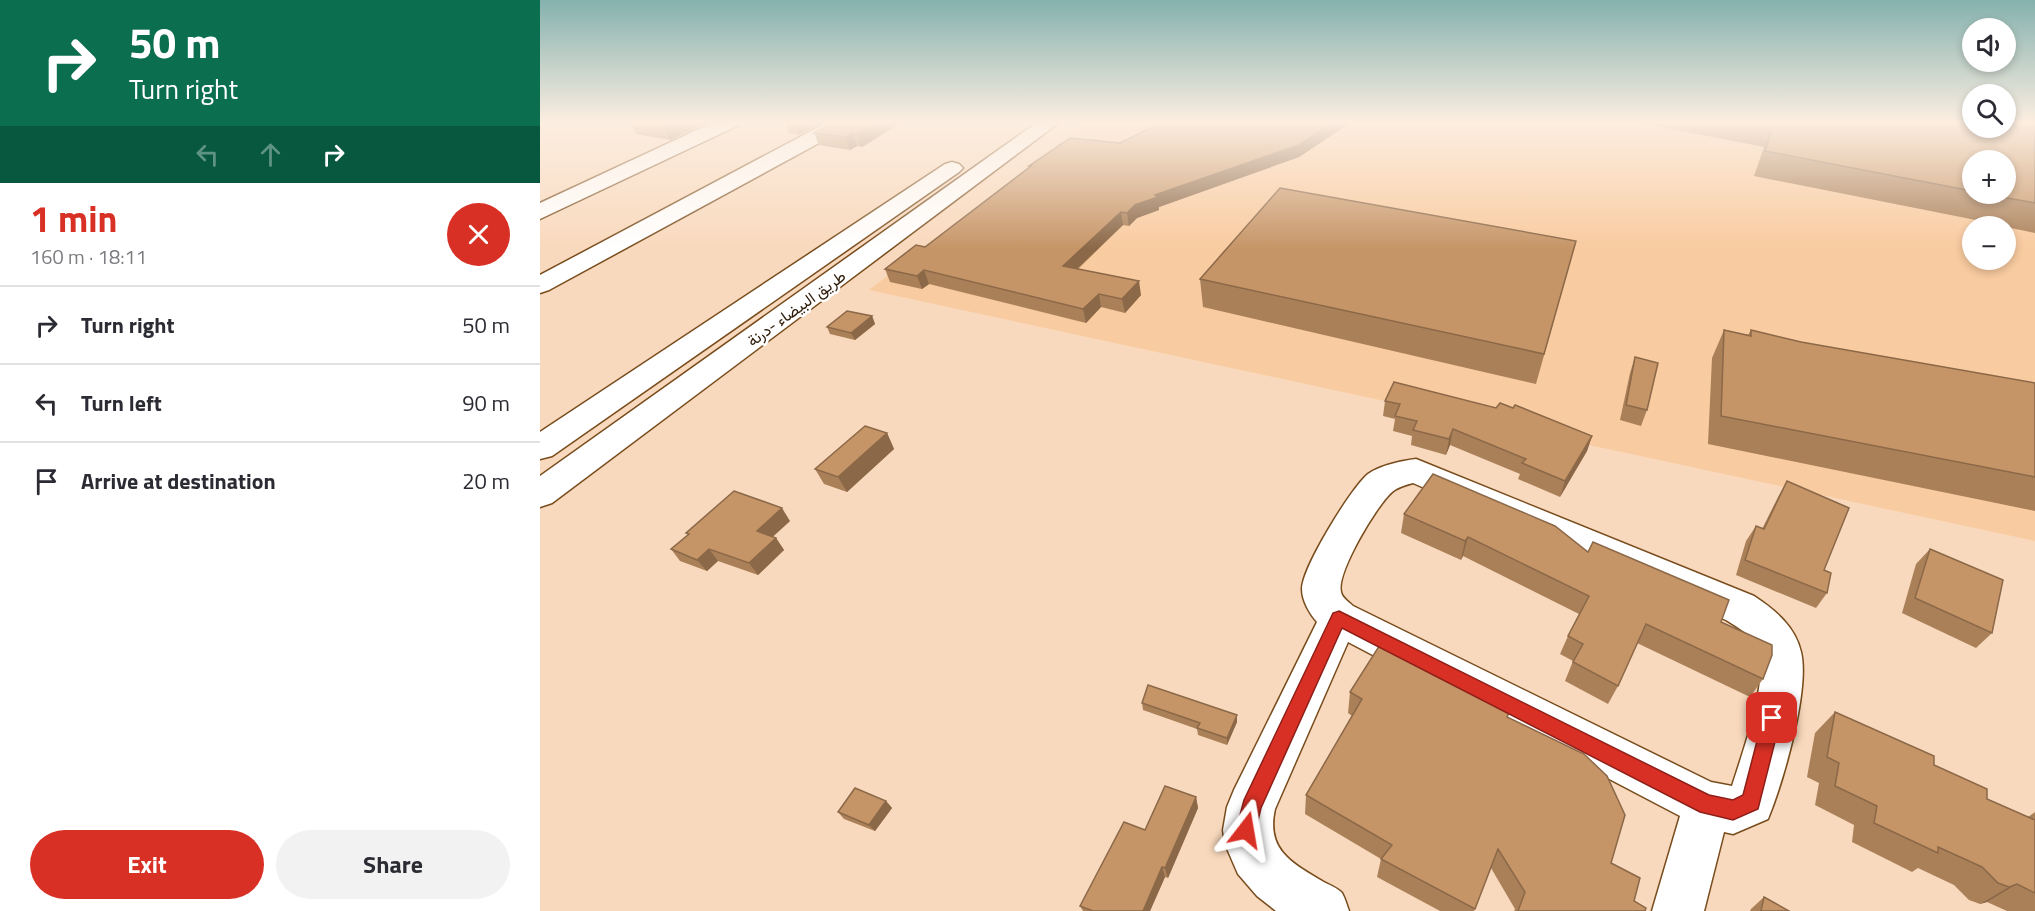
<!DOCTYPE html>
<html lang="en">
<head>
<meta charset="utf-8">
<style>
  body { margin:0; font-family:"Titillium Web",Vazirmatn,sans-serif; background:#f2f2f3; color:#2b2b33; height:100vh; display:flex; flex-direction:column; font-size:22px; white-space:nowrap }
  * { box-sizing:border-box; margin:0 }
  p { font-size:20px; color:#7c7c81 }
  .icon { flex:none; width:33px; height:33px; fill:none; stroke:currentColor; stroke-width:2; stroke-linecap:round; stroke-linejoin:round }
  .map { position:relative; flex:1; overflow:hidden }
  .drawer { display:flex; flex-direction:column; background:#fff; width:540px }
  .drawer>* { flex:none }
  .banner { background:#0b6e4f; color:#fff; overflow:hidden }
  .fabs { position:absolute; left:1422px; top:18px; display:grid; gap:12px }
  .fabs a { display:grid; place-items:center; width:54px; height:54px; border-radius:50%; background:#fff; box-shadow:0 3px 9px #0003; font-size:30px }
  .pin { position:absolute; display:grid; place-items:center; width:51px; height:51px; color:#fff; margin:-26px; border-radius:12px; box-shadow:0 3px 9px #0006 }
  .me { position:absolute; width:66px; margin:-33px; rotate:14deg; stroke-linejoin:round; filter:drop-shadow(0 0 4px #0008) }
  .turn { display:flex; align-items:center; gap:21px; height:126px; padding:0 30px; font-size:27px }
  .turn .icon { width:78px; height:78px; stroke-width:2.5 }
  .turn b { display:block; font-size:42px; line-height:51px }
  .lanes { display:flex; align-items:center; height:57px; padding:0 30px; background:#0003; justify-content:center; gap:30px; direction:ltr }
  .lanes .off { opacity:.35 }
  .round { display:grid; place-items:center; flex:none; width:63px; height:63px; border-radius:32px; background:#f2f2f3 }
  .headline { display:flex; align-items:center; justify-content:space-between; height:102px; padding:0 30px }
  h1 { font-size:36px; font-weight:700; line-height:45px; color:#d93025 }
  .button { display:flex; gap:12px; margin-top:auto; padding:12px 30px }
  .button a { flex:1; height:69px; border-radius:36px; background:#d93025; color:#fff; font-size:24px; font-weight:700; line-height:69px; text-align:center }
  .button a+a { background:#f2f2f3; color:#2b2b33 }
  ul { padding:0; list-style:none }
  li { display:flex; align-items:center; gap:18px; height:78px; padding:0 30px; border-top:2px solid #e1e1e2 }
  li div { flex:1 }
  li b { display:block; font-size:22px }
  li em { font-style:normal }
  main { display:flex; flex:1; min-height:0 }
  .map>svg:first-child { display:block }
  .built { fill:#f9cba0; fill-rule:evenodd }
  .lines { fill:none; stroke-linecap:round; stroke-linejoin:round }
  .minor-casing { stroke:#784c1d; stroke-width:3 }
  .highway-casing { stroke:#784c1d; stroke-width:3 }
  .minor { fill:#fff; fill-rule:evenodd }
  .highway { fill:#fff; fill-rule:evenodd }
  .wall { fill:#aa8059; fill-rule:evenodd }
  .shaded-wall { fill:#8b6848 }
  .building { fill:#c69567; stroke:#8b6848; stroke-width:1.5 }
  .route { fill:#d93025; stroke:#8d1f18; stroke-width:1.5 }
  .labels { text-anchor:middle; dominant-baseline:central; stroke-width:5; stroke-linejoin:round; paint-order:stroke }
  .street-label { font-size:16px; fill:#2e1b08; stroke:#fff }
</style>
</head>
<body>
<main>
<section class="drawer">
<div class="banner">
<div class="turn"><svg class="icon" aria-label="right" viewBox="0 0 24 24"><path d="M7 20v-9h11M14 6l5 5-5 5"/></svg><div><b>50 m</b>Turn right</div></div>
<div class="lanes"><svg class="icon off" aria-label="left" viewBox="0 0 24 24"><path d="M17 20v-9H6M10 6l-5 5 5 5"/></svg><svg class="icon off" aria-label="ahead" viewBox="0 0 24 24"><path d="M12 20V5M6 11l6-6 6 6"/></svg><svg class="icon" aria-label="right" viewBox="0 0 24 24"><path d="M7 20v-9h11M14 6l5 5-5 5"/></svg></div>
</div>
<div class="headline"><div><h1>1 min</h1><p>160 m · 18:11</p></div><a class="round" style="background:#d93025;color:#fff"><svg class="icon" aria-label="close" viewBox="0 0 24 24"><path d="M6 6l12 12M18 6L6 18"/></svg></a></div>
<ul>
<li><svg class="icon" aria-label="right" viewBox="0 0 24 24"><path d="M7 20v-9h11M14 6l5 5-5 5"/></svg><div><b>Turn right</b></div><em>50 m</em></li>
<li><svg class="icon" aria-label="left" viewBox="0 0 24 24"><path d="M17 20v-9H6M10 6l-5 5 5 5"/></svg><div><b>Turn left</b></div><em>90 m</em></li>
<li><svg class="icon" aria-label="arrive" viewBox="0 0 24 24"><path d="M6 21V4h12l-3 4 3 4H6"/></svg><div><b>Arrive at destination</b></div><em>20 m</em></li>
</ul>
<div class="button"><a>Exit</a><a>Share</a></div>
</section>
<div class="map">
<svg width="1495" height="911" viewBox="0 0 1495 911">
  <rect width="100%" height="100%" fill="#f9d9bd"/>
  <path class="built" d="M 550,121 L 1432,121 L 1432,128 L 1466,128 L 1495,121 L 1495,541 L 329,290 ZM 1432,160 L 1466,160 L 1466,194 L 1432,194 ZM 1432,226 L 1466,226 L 1466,260 L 1432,260 Z"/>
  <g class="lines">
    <defs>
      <g id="minor">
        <polygon points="176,121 201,121 199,125 0,219 0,203"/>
        <polygon points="290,121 314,121 312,125 9,290 0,293 0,275"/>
        <path d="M 876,459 L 1214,596 C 1235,610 1255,626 1261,652 C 1270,690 1243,782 1228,819 L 1193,834 L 1184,832 L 1164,911 L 1112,911 L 1140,816 L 808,642 L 735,809 C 726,849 750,862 782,881 C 787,884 798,888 802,893 C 805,898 807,906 809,911 L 736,911 L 717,896 L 698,874 L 685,844 L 683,830 L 687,807 L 694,790 L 777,622 C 770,614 762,601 762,589 C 762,568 811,488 828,474 C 841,465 861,461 876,459 ZM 873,483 L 1186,620 C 1197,627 1216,637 1219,651 C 1228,683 1202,754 1192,786 L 1171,782 L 813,606 C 809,602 802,598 801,592 C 796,573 837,505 852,492 C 858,487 865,485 873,483 Z"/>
      </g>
      <g id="highway">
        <polygon points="499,121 521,121 12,503 0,507 0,476"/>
        <polygon points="412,162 419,164 423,168 419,172 12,456 0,459 0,432 405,164"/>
      </g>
    </defs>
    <use href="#minor" class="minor-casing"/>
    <use href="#highway" class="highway-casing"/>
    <use href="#minor" class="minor"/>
    <use href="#highway" class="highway"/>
  </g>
  <g class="wall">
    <polygon points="89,121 171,121 130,140 96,134"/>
    <polygon points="244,121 285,121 259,135 249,133"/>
    <polygon points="296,121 364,121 322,147 317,146 310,150 279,145 274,133"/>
    <polygon points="625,121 813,121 759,157 619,207 619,210 597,218 589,226 583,225 538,269 601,295 585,313 561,307 546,323 389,284 382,289 350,282 345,269 385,247 489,168 489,166 580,143"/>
    <path d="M 1090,121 L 1495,121 L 1495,233 L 1466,227 L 1466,226 L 1214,176 L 1224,147 ZM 1432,160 L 1466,194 L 1432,194 Z"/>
    <polygon points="1036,241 996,384 663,307 660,279"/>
    <polygon points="332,316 335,324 315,340 290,334 287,327"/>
    <polygon points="1184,330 1208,335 1211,330 1261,342 1495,383 1495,511 1168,444 1172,358"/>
    <polygon points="1095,357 1107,410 1101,426 1080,420 1090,373"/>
    <polygon points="845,401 1052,436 1047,451 1020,497 978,479 980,474 910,445 906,455 871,445 872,436 853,431 855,419 843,416"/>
    <polygon points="347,433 354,449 307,492 284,484 275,469"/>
    <polygon points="1247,481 1284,570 1287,593 1276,608 1196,575 1206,541 1216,526 1222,529 1238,497"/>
    <polygon points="864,514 1048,552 1181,622 1223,679 1210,697 1097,643 1078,686 1068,704 1025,681 1033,661 1020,654 1028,636 1039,614 923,556 921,560 861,533"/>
    <polygon points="250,521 232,537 236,538 244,550 218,575 178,561 167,571 140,561 131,549 148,535 146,533"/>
    <polygon points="1390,549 1452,633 1436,648 1362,613 1376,564"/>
    <polygon points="919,688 968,717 1071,863 1094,901 1105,911 974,911 975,909 951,868 934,911 900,911 837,877 841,859 765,814 766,795 812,716 808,713 810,692"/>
    <polygon points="602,703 697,722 687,745 658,735 657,729 603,710"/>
    <polygon points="1295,712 1394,765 1447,799 1488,817 1495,812 1495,911 1467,911 1447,902 1440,904 1429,900 1414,885 1378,868 1372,872 1312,842 1314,825 1275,805 1279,783 1267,777 1275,733"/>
    <polygon points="656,797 658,808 628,878 625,877 610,911 543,911 540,906 605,830"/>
    <polygon points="346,801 352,808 335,831 304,819 298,812"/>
    <polygon points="1224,897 1249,911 1210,911 1211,909"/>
  </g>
  <g class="shaded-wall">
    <polygon points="120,121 171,121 130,140"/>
    <polygon points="256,121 285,121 259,135 254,122"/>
    <polygon points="339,121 364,121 322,147 317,134"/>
    <polygon points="796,121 813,121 759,157 619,207 619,210 597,218 589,226 587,213 595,205 615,195"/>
    <polygon points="312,133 317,146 310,150 305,137"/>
    <polygon points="581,212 583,225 526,279 523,266"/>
    <polygon points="384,270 389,284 382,289 377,276"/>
    <polygon points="599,281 601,295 585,313 582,299"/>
    <polygon points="559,294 561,307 546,323 543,309"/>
    <polygon points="332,316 335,324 315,340 311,333"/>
    <polygon points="913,429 910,445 906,455 909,439"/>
    <polygon points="347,433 354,449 307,492 298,477"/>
    <polygon points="1052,436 1047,451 1020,497 1025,481"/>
    <polygon points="242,508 250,521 226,543 217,531"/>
    <polygon points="928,537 923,556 921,560 925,541"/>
    <polygon points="236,538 244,550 218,575 209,563"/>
    <polygon points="169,549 178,561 167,571 157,560"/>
    <polygon points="697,715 697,722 687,745 687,738"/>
    <polygon points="656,797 658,808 628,878 625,868"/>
    <polygon points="346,801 352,808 335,831 329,825"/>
    <polygon points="622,867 625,877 610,911 603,911"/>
    <polygon points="1477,884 1447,902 1440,904 1469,887"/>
  </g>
  <g class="building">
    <polygon points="296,121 339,121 317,134 312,133 305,137 274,133"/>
    <polygon points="625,121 796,121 759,145 615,195 618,197 595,205 587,213 581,212 523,266 599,281 582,299 559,294 543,309 384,270 377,276 345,269 376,245 385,247 491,166 489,166 530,138 580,143"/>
    <polygon points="1225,121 1432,121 1432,128 1466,128 1466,121 1495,121 1495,203 1445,194 1466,194 1466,160 1432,160 1432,191 1225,151 1234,123"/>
    <polygon points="740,188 1036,241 1004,354 660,279"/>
    <polygon points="307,311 332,316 311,333 287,327"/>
    <polygon points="1184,330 1211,336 1211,330 1261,342 1495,383 1495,477 1181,416"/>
    <polygon points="1095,357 1118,363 1107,410 1086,405"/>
    <polygon points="854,382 956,408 960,403 973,408 975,405 1052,436 1025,481 982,463 986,459 913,429 909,439 873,430 877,421 855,416 860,404 845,401"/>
    <polygon points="325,426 347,433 298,477 275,469"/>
    <polygon points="893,474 1015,526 1048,552 1053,542 1189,600 1181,622 1232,645 1232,655 1223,679 1106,624 1078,686 1033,662 1043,644 1028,636 1049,596 928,537 925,541 864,514"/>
    <polygon points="1247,481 1309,508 1284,570 1291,573 1287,593 1205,560 1216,526 1224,529"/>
    <polygon points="194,491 242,508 217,531 236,538 209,563 169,549 157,560 131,549 149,534 146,533"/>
    <polygon points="1390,549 1463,580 1452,633 1375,598"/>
    <polygon points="843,640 922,680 918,687 970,711 967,717 1044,754 1067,776 1085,815 1071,863 1100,878 1094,901 1106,908 1105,911 978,911 985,892 958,849 935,909 841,859 852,845 766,795 822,699 810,692"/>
    <polygon points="608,685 697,715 687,738 657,728 660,723 602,703"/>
    <polygon points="1295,712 1394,756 1394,765 1447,789 1447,799 1495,820 1495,893 1477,884 1469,887 1458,883 1442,867 1398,847 1398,853 1334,823 1337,806 1295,786 1299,763 1287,757"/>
    <polygon points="625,786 656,797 625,868 622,867 603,911 553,911 540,906 584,822 605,830"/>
    <polygon points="315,788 346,801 329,825 298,812"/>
    <polygon points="1224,897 1249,911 1221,911"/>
  </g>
  <linearGradient id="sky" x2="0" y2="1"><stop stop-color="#85b1ae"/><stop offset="0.49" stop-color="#fceee1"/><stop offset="1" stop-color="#fceee1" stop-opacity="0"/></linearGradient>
  <rect width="1495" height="249" fill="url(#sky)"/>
  <polygon class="route" points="799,611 1169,795 1193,800 1203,795 1223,718 1226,712 1232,710 1239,712 1241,718 1218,809 1193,820 1160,812 802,628 721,808 714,837 706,840 699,837 696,830 704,800 793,613"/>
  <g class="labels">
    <g class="street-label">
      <text transform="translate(256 308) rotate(-36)">طريق البيضاء -درنة</text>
    </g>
  </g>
</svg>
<div class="fabs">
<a><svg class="icon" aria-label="sound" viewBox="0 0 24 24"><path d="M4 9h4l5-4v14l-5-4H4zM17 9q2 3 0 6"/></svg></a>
<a><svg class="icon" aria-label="search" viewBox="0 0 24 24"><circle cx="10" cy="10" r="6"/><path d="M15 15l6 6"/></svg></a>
<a>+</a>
<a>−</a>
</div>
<div class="pin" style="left:1232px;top:718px;background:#d93025"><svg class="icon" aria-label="arrive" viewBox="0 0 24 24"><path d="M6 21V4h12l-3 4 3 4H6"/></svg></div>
<svg class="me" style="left:706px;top:830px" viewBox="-20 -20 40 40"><path d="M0-17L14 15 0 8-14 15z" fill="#d93025" stroke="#fff" stroke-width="4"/></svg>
</div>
</main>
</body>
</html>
